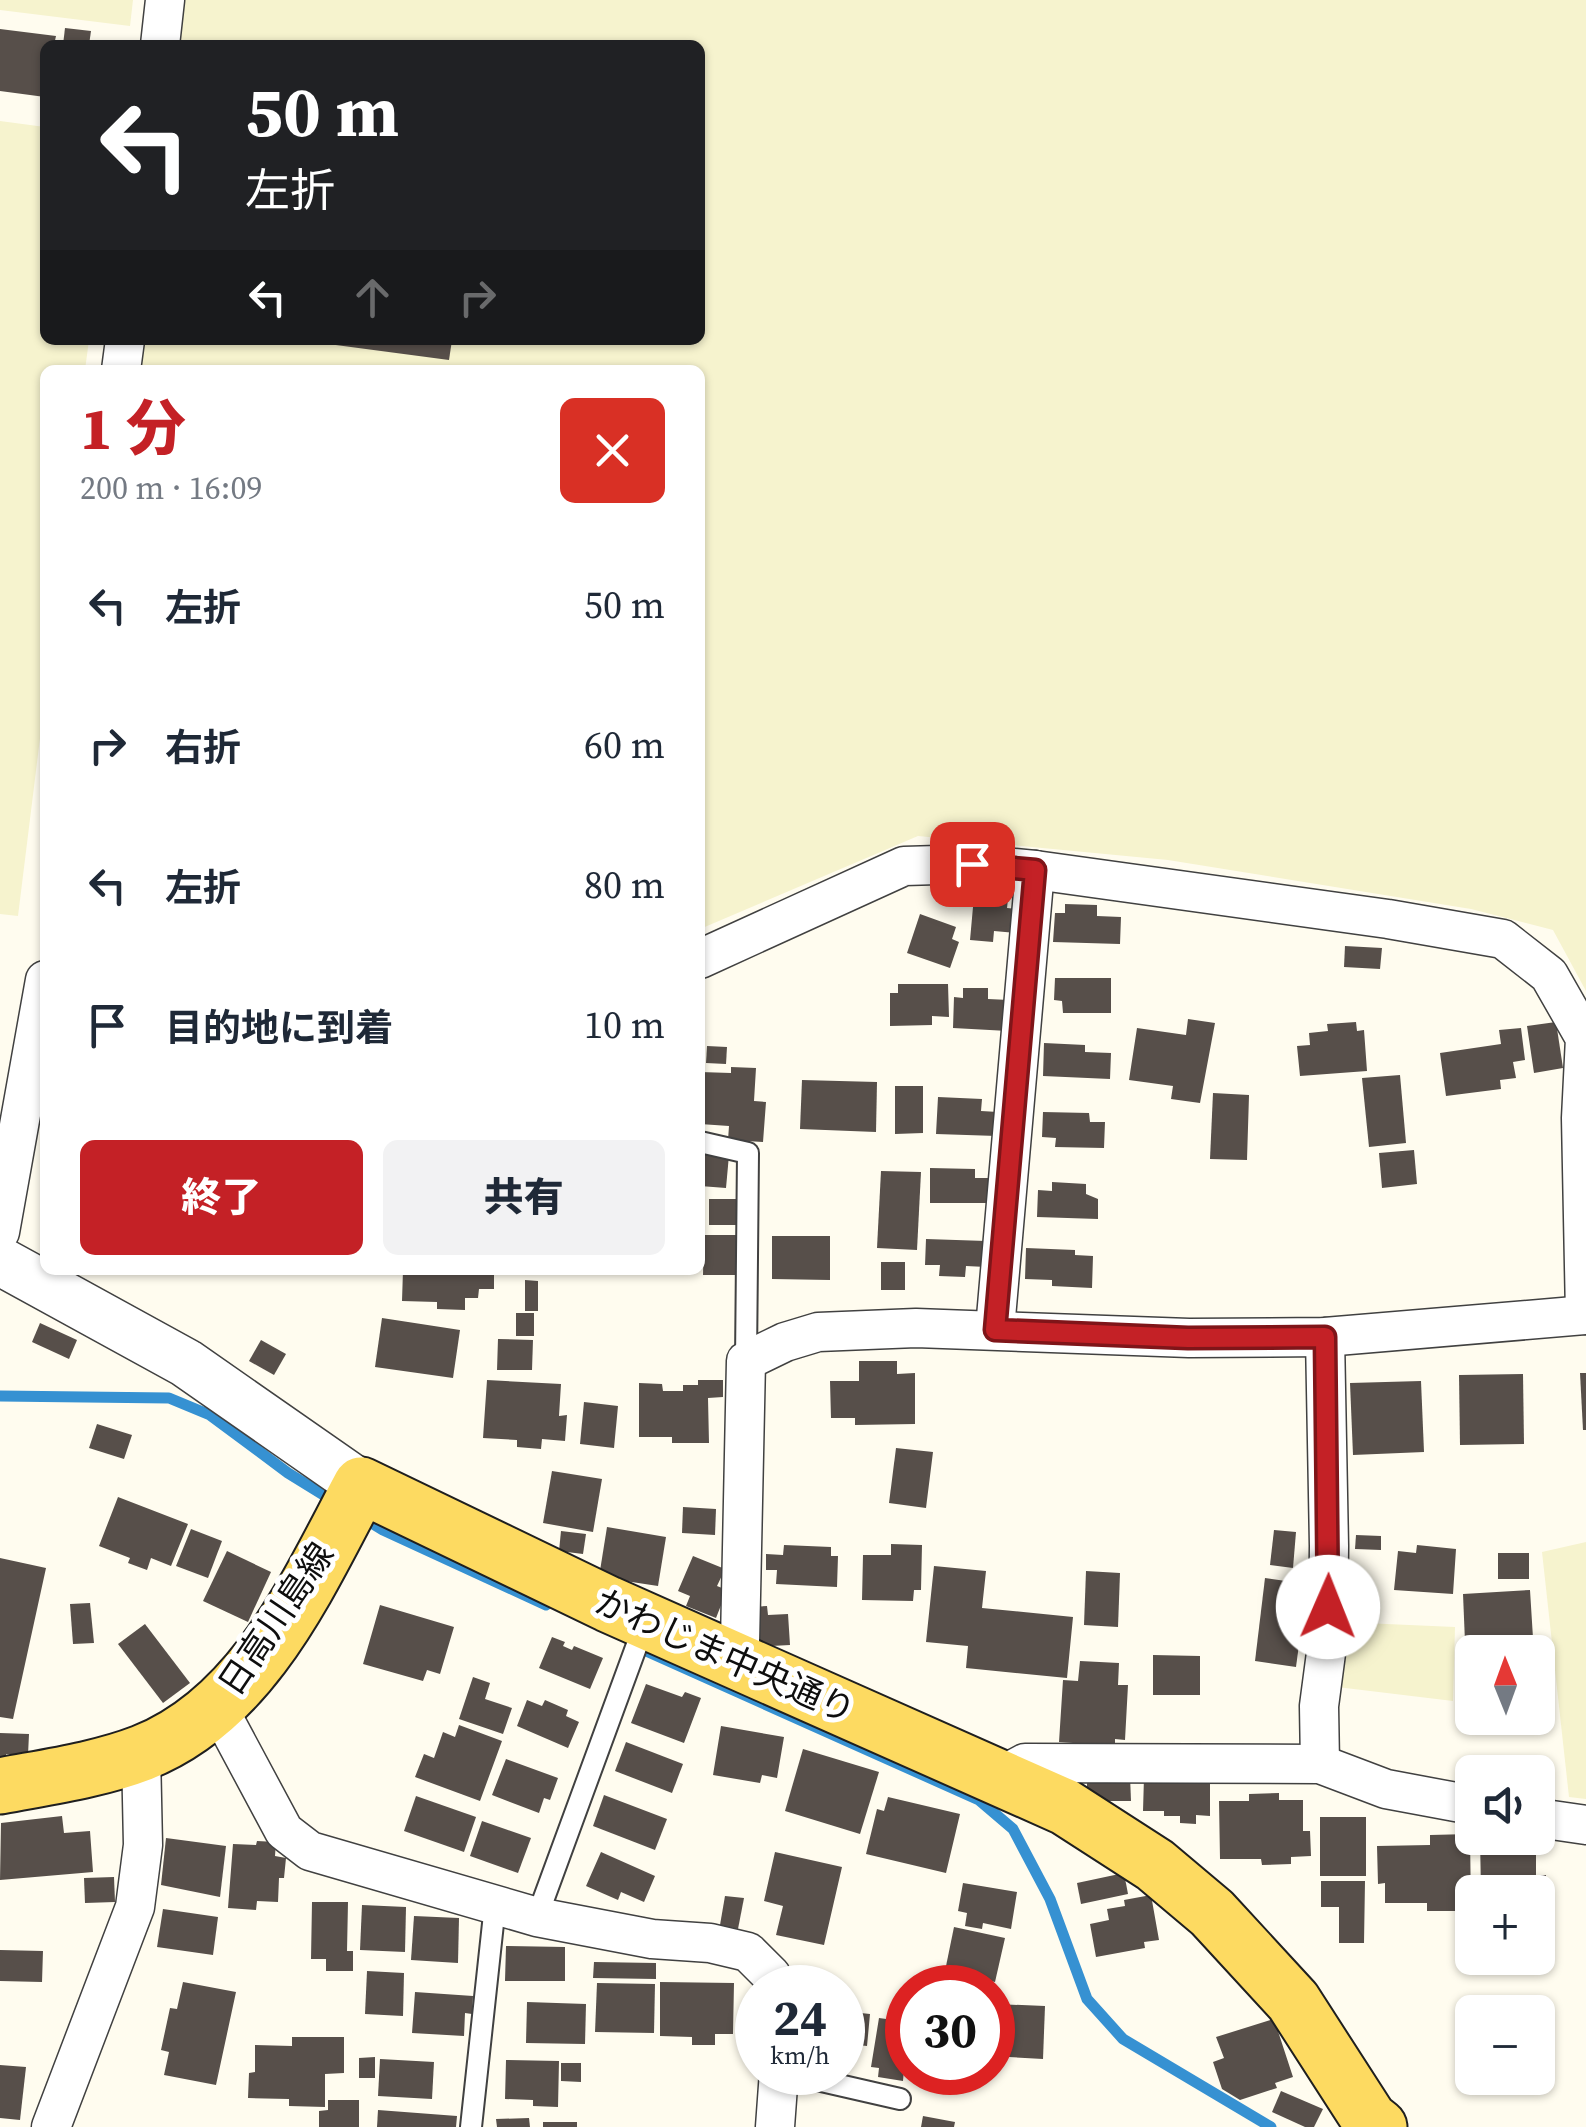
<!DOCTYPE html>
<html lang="ja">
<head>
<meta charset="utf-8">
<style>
  body { margin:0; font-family:"Source Serif 4","Noto Sans JP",serif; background:#f2f2f3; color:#1f2937; height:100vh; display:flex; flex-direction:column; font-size:38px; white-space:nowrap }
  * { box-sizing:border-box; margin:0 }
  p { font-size:32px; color:#747a83 }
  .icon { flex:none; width:55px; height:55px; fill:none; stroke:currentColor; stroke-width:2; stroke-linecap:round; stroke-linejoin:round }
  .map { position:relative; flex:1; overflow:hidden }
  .drawer { position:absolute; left:40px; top:365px; width:665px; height:910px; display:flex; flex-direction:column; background:#fff; border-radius:15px; box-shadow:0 2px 8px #0004 }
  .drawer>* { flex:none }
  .banner { position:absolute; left:40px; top:40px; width:665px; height:305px; border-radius:15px; box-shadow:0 2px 8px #0004; background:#202124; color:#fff; overflow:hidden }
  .needle { width:65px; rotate:359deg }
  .controls { position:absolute; left:1455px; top:1635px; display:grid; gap:20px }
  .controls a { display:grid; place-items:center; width:100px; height:100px; border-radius:15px; background:#fff; box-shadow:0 2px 8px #0004; font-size:50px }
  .speed { position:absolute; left:735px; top:1965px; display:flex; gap:20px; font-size:50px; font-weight:700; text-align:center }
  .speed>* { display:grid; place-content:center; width:130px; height:130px; border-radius:50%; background:#fff; box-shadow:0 2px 8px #0004; line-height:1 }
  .speed small { font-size:25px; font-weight:400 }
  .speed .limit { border:15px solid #d22; background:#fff; color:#111 }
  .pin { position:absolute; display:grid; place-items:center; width:85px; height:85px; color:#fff; margin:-42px; border-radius:20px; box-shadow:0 5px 15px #0006 }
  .me { position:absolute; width:110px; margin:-55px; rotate:1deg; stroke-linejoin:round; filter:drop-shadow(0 0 8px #0008) }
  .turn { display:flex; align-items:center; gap:35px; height:210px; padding:0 40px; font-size:45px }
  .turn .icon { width:130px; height:130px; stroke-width:2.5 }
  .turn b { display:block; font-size:70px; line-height:85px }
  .lanes { display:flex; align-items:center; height:95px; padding:0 40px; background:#0003; justify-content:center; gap:50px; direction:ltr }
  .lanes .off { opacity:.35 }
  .round { display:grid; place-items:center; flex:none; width:105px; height:105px; border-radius:15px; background:#f2f2f3 }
  .headline { display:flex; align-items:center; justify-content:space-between; height:170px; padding:0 40px }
  h1 { font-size:60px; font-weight:800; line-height:75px; color:#c42126 }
  .button { display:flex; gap:20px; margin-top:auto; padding:20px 40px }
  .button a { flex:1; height:115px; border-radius:15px; background:#c42126; color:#fff; font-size:40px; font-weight:800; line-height:115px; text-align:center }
  .button a+a { background:#f2f2f3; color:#1f2937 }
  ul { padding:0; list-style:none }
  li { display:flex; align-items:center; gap:30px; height:140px; padding:0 40px }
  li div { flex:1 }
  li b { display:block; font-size:38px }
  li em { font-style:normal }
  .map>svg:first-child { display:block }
  .farmland { fill:#f6f3ce }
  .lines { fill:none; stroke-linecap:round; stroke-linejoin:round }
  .stream { stroke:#3691d2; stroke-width:11 }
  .building { fill:#574f4a }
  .service-casing { stroke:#414141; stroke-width:24 }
  .minor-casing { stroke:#414141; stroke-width:41 }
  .tertiary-casing { stroke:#414141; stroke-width:51 }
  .primary-casing { stroke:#1f1f1f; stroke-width:59 }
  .service { stroke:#fff; stroke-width:20 }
  .minor { stroke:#fff; stroke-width:38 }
  .tertiary { stroke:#fff; stroke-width:48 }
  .primary { stroke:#fdda61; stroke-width:55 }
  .route-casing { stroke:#7f1519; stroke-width:25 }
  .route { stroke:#c42126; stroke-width:18 }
  .labels { text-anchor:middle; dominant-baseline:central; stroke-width:10; stroke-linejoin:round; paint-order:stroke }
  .street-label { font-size:35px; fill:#0e0e0e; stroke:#fff }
</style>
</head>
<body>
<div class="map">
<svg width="1586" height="2127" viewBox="0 0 1586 2127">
  <rect width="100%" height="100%" fill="#fffcef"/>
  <g class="farmland">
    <polygon points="0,0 133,0 130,26 0,10"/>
    <polygon points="178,0 1586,0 1586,991 1553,930 1471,909 1168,860 918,836 700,929 700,370 136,370 139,340 700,340 700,45 172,45"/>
    <polygon points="0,121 45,127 45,340 89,340 85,370 45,370 45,698 18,916 0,914"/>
    <polygon points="1586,1542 1586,1799 1569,1797 1542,1552"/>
    <polygon points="1341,1622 1455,1627 1453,1701 1337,1687"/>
  </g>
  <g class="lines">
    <g class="stream">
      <polyline points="0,1396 169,1398 210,1415 288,1473 335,1502"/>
      <polyline points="360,1516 383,1530 546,1605"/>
      <polyline points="635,1646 979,1800 1013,1829 1050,1899 1087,1999 1123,2039 1271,2127"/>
    </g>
  </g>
  <g class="building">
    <polygon points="65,28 91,31 89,45 63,45"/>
    <polygon points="0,29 56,36 54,45 45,45 45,97 0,91"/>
    <polygon points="298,340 452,340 449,360"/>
    <polygon points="974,896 1008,899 1007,908 1018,909 1016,933 994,931 993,942 970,940"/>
    <polygon points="1065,904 1097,905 1097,916 1121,917 1120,944 1053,942 1055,913 1065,913"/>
    <polygon points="920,914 956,927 952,939 959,942 950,968 907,953"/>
    <polygon points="1345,946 1382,948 1380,969 1344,967"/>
    <polygon points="1055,978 1111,978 1111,1013 1063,1013 1062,1001 1054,1000"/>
    <polygon points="898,984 948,984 949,1017 932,1016 932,1025 890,1026 890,993 898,993"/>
    <polygon points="963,988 988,988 988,999 1009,1000 1008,1031 953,1028 954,997 963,998"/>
    <polygon points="1188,1019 1215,1023 1200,1103 1171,1099 1173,1086 1129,1080 1137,1028 1186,1035"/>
    <polygon points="1356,1022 1357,1031 1364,1030 1367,1071 1300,1076 1297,1046 1310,1045 1309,1033 1328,1031 1327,1024"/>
    <polygon points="1556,1022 1563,1068 1534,1073 1527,1026"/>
    <polygon points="1521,1028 1525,1060 1513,1062 1516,1078 1500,1080 1501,1089 1446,1096 1440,1053 1501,1044 1499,1030"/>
    <polygon points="1044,1043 1085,1045 1085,1052 1111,1053 1110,1079 1043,1076"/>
    <polygon points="707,1046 727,1047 726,1064 706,1063"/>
    <polygon points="731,1067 756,1068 754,1101 766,1102 763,1142 728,1140 729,1126 700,1124 700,1072 731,1073"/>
    <polygon points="1400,1075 1406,1143 1369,1147 1362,1078"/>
    <polygon points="802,1080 877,1082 876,1132 800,1129"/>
    <polygon points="895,1086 923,1086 923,1133 895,1134"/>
    <polygon points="1213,1093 1249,1095 1247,1160 1210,1159"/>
    <polygon points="938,1097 982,1099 981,1111 998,1112 997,1136 936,1134"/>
    <polygon points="1043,1112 1089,1113 1090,1122 1105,1122 1104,1148 1055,1147 1056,1138 1042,1137"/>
    <polygon points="1414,1150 1417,1184 1382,1188 1379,1153"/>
    <polygon points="700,1153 729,1155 726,1188 700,1186"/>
    <polygon points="930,1168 975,1169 975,1178 996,1178 996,1203 930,1203"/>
    <polygon points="881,1171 921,1172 917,1250 877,1248"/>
    <polygon points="1052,1182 1086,1184 1086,1194 1098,1199 1098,1219 1037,1217 1038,1190 1052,1191"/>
    <rect x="709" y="1199" width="27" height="26"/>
    <polygon points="704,1235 737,1235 736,1275 703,1275"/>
    <polygon points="772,1236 830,1236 830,1280 772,1279"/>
    <polygon points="926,1239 986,1241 986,1267 966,1266 965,1277 939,1276 940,1265 925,1265"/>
    <polygon points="1026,1248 1075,1250 1075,1255 1093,1256 1092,1288 1052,1286 1052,1280 1025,1279"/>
    <rect x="881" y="1262" width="24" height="28"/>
    <polygon points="403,1270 494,1270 494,1289 479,1289 478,1298 465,1298 465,1310 437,1309 437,1302 402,1301"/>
    <polygon points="525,1280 538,1281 538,1311 525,1311"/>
    <rect x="516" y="1313" width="18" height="23"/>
    <polygon points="382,1318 460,1330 453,1378 375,1367"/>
    <polygon points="40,1323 77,1340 69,1359 32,1342"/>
    <polygon points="498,1339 533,1340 532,1370 497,1370"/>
    <polygon points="261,1340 286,1354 274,1375 249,1361"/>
    <polygon points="859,1361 897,1361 897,1374 915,1373 915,1424 855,1425 855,1418 831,1418 830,1381 859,1381"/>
    <polygon points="1580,1373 1586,1373 1586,1430 1583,1430"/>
    <polygon points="1523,1374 1524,1444 1460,1445 1459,1375"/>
    <polygon points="487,1380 561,1384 559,1416 567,1415 565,1441 542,1439 541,1449 517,1447 517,1440 483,1438"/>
    <polygon points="698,1380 723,1380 723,1397 708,1398 709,1443 672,1443 672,1437 639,1437 639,1383 662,1384 663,1391 683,1391 683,1385 698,1385"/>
    <polygon points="1421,1381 1424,1452 1353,1455 1350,1383"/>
    <polygon points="584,1402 618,1406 614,1448 580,1444"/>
    <polygon points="97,1424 132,1435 124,1459 89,1448"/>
    <polygon points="896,1448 933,1452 926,1508 889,1503"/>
    <polygon points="552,1471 602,1479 593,1532 543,1523"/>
    <polygon points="118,1497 188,1524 171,1566 151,1558 147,1570 128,1563 130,1558 99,1546"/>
    <polygon points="683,1507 716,1509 715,1535 682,1533"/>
    <polygon points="607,1527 666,1537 658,1586 599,1577"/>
    <polygon points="191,1529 222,1541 208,1578 176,1566"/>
    <polygon points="1274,1530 1296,1532 1293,1568 1270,1565"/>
    <polygon points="561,1531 586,1534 583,1554 559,1551"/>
    <polygon points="1356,1535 1381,1536 1381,1550 1355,1549"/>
    <polygon points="891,1544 922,1545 921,1590 914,1590 913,1601 862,1600 863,1555 891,1555"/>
    <polygon points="784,1545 831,1547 831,1556 838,1556 837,1587 776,1584 777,1570 766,1570 766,1554 783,1555"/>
    <polygon points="1417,1545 1456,1549 1453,1594 1394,1590 1398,1551 1416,1553"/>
    <polygon points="227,1551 271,1572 248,1622 203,1601"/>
    <rect x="1498" y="1553" width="31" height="26"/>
    <polygon points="693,1556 725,1569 717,1586 727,1590 716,1618 686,1606 690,1596 678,1591"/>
    <polygon points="0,1558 46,1568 13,1719 0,1717"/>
    <polygon points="934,1566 986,1571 982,1608 1073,1617 1067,1678 966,1668 968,1646 926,1642"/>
    <polygon points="1086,1571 1120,1573 1118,1627 1084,1625"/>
    <polygon points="1265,1578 1307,1584 1296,1667 1255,1661"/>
    <polygon points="1530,1590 1533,1638 1465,1642 1463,1594"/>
    <polygon points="90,1603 94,1643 73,1644 70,1604"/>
    <polygon points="380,1605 454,1627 440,1674 427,1670 423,1681 363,1664"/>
    <polygon points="767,1606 768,1615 788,1614 790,1645 753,1647 751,1607"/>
    <polygon points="145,1624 190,1683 163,1703 118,1644"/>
    <polygon points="552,1637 565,1642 563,1646 572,1650 574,1646 603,1658 590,1689 539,1668"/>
    <polygon points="1153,1655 1200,1656 1200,1695 1153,1695"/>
    <polygon points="1080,1661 1119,1663 1118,1685 1128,1685 1125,1740 1115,1739 1115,1746 1059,1742 1063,1680 1078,1681"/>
    <polygon points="473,1677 490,1683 485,1699 512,1708 503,1734 459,1719"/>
    <polygon points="646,1684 682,1697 685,1692 701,1698 684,1743 631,1723"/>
    <polygon points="527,1700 542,1706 545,1700 568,1710 566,1716 579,1722 568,1748 517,1726"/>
    <polygon points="459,1725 502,1741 480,1801 415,1777 424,1754 434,1758 443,1732 455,1737"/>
    <polygon points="721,1726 784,1737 777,1778 762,1775 760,1783 713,1775"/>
    <polygon points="0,1733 29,1734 28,1755 6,1754 6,1762 0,1762"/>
    <polygon points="626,1742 683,1764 672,1793 615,1771"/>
    <polygon points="803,1749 879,1772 860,1834 785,1811"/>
    <polygon points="506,1759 558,1778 550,1800 544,1798 539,1813 492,1795"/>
    <polygon points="1130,1776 1131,1801 1087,1801 1087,1777"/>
    <polygon points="1144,1777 1210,1777 1210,1816 1196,1815 1196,1824 1180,1823 1180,1816 1164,1816 1164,1811 1143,1811"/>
    <polygon points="1279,1793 1279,1800 1303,1800 1303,1831 1310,1831 1311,1856 1291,1857 1291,1864 1262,1865 1261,1859 1220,1859 1219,1801 1249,1801 1249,1794"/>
    <polygon points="604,1795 667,1819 655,1850 593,1826"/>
    <polygon points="416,1796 476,1817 464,1852 404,1831"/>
    <polygon points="888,1797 960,1814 946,1873 866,1854 877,1809 884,1811"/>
    <polygon points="62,1816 64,1833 90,1831 93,1872 0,1880 1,1823"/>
    <rect x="1320" y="1817" width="46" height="59"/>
    <polygon points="482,1821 531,1838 518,1873 470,1856"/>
    <polygon points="1470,1834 1471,1911 1427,1911 1427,1903 1385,1903 1385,1883 1378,1884 1377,1846 1430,1845 1430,1835"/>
    <polygon points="166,1838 226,1846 220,1897 161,1885"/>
    <polygon points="1480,1838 1536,1838 1536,1875 1546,1875 1546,1886 1536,1887 1536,1892 1481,1892"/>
    <polygon points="257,1841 276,1842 275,1856 286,1858 284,1878 279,1878 278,1902 257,1901 256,1910 228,1908 233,1844 256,1845"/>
    <polygon points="601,1852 655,1876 644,1902 621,1892 618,1900 586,1886"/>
    <polygon points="775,1852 842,1867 824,1945 776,1935 783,1906 764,1901"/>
    <polygon points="1124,1873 1128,1894 1081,1904 1077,1883"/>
    <polygon points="114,1877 115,1902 85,1903 84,1878"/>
    <polygon points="1321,1881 1365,1881 1364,1943 1339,1943 1339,1907 1321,1907"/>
    <polygon points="963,1883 1017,1892 1011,1929 983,1923 982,1929 965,1926 967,1913 958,1911"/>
    <polygon points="1151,1895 1159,1940 1144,1942 1145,1948 1096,1957 1090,1924 1109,1920 1107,1909 1125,1906 1124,1900"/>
    <polygon points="725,1896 744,1898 738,1929 720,1925"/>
    <polygon points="312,1902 348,1902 347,1951 353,1951 353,1971 326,1971 326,1959 311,1959"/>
    <polygon points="362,1905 406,1907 405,1952 360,1950"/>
    <polygon points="163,1909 218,1917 213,1955 157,1947"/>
    <polygon points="414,1916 459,1918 458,1963 411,1960"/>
    <rect x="1538" y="1920" width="5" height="27"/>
    <polygon points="954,1927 1005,1938 995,1982 945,1971"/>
    <polygon points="506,1946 565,1947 565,1981 505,1981"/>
    <polygon points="0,1950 43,1951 42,1982 0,1981"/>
    <polygon points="594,1962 656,1963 656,1979 593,1978"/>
    <polygon points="367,1971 404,1973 403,2016 365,2014"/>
    <polygon points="183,1982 236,1992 216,2085 164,2075 169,2052 161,2050 170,2008 177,2009"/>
    <polygon points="660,1982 734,1983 733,2034 715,2034 715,2045 692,2045 692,2037 660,2036"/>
    <polygon points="597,1983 655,1984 654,2033 595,2032"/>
    <polygon points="415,1992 473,1996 472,2014 465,2013 464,2036 412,2033"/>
    <polygon points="527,2002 586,2004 585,2044 526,2043"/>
    <polygon points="994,2004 1045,2006 1043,2059 992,2056"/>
    <polygon points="740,2010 758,2010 758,2048 738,2047"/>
    <polygon points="842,2011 870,2014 867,2046 858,2045 857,2051 842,2050"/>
    <polygon points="879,2018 908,2022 903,2081 878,2077 879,2068 871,2067"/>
    <polygon points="1274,2019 1293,2077 1275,2083 1277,2088 1240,2100 1222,2089 1213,2062 1224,2058 1216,2037"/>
    <polygon points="292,2037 344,2037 344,2073 325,2074 325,2107 289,2106 289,2099 248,2098 249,2073 255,2072 255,2045 292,2046"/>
    <polygon points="375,2057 375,2078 359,2078 359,2058"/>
    <polygon points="380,2059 434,2062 432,2099 378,2096"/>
    <polygon points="506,2060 559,2061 558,2107 533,2106 533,2100 505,2099"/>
    <polygon points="561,2063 581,2063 581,2082 561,2081"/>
    <polygon points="0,2065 26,2067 20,2120 0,2118"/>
    <polygon points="919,2072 958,2072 954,2090 917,2080"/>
    <polygon points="1281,2091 1323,2109 1314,2127 1305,2127 1272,2112"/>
    <polygon points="328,2100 359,2100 359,2127 319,2127 319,2111 328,2110"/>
    <polygon points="378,2110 457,2116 456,2127 377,2127"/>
    <polygon points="923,2116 955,2122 954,2127 921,2127"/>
    <polygon points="529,2118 530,2127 497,2127 496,2119"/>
    <rect x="543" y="2122" width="34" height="5"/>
  </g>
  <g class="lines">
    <defs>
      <g id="service">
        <polyline points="700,1142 748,1153 746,1361"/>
        <polyline points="537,1917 645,1623"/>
        <polyline points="782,2072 900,2099"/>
        <polyline points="471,2127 495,1905"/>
      </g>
      <g id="minor">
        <polyline points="160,45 165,0"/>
        <polyline points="121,370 125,340"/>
        <polyline points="700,959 904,866 972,864 1035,870 1388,919 1503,939 1549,975 1585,1038 1581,1118 1585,1315"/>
        <polyline points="0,1232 45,980"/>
        <polyline points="995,1329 1035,870"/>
        <polyline points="732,1659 740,1642 746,1361 785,1342 818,1332 916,1328 1189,1338 1325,1337 1586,1315"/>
        <polyline points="217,1706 284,1831 310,1851 537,1917 652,1939 710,1943 748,1952 771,1975 776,1988"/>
        <polyline points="1320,1764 1319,1706 1328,1638 1329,1546 1325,1337"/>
        <polyline points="999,1777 1025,1763 1320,1764 1386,1789 1472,1805"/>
        <polyline points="1538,1818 1586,1825"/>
        <polyline points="51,2127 135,1907 143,1845 141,1753"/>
        <polyline points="775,2127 779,2072"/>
      </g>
      <polyline id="tertiary" points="0,1261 186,1363 361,1485"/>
      <path id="primary" d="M 0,1786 C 47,1777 98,1770 142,1753 C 254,1709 308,1584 361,1485 L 608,1604 L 1065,1807 L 1155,1865 L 1212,1913 L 1293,2001 L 1369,2119 L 1379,2127"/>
    </defs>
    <use href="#service" class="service-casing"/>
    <use href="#minor" class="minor-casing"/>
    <use href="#tertiary" class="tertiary-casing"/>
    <use href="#primary" class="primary-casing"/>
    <use href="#service" class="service"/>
    <use href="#minor" class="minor"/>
    <use href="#tertiary" class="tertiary"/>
    <use href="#primary" class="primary"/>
  </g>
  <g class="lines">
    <defs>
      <polyline id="route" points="972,864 1035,870 995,1330 1188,1338 1325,1337 1328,1607"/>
    </defs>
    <use href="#route" class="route-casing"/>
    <use href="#route" class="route"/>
  </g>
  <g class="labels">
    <g class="street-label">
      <text transform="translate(276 1619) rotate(-56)">日高川島線</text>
      <text transform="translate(725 1656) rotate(24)">かわじま中央通り</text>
    </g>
  </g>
</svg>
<div class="controls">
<a><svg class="needle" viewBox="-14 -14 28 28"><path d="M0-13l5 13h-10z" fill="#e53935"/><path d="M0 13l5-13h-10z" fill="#747a83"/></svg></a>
<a><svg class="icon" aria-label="sound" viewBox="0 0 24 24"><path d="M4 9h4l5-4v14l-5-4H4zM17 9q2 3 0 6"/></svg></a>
<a>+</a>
<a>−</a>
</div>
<div class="speed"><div>24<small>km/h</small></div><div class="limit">30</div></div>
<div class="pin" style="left:972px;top:864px;background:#d93025"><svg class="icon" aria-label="arrive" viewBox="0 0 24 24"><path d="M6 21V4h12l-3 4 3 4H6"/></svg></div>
<svg class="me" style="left:1328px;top:1607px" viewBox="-20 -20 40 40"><circle r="19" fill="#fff"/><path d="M0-13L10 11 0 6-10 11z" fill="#c42126"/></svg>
<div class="banner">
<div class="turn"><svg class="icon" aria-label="left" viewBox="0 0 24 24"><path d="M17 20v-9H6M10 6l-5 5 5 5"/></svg><div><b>50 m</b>左折</div></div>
<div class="lanes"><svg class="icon" aria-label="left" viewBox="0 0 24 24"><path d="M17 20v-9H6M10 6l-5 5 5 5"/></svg><svg class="icon off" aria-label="ahead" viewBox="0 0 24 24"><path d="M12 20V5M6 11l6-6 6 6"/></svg><svg class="icon off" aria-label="right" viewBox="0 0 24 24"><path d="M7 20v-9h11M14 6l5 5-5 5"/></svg></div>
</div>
<section class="drawer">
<div class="headline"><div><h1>1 分</h1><p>200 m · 16:09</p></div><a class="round" style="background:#d93025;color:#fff"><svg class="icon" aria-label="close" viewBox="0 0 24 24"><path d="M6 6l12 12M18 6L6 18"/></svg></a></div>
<ul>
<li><svg class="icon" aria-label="left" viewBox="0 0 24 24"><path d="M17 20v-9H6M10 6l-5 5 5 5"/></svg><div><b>左折</b></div><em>50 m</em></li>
<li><svg class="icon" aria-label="right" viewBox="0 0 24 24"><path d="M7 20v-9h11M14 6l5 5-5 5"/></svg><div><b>右折</b></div><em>60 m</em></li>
<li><svg class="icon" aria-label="left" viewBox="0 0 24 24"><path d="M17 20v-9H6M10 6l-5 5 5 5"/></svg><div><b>左折</b></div><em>80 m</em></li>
<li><svg class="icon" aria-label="arrive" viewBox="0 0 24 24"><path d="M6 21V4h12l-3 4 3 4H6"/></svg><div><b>目的地に到着</b></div><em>10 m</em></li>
</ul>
<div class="button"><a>終了</a><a>共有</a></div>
</section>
</div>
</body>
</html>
